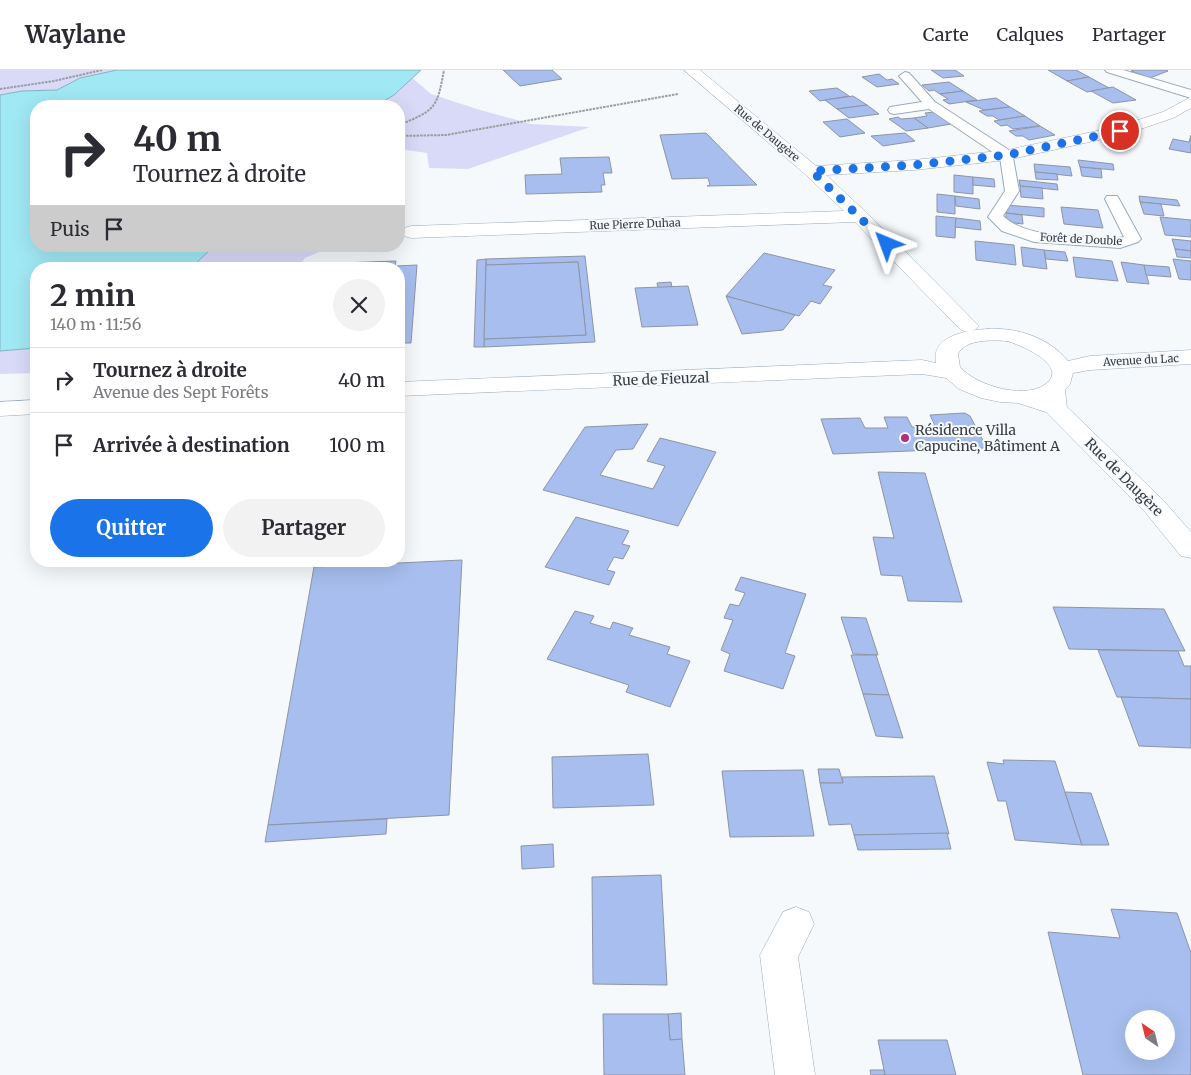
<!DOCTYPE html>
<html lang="fr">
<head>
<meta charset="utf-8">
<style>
  body { margin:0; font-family:Merriweather,serif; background:#f2f2f3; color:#2b2b33; height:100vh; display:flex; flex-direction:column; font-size:19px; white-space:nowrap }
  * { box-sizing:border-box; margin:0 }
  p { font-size:16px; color:#7c7c81 }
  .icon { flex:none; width:28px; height:28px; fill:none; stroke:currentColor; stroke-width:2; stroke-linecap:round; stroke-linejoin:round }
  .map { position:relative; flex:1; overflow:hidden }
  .panel { position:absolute; left:30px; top:192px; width:375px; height:305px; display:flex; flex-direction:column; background:#fff; border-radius:20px; box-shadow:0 5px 20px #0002 }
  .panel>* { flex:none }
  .top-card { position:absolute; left:30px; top:30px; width:375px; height:152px; border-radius:20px; box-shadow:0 5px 20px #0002; background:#fff; color:#2b2b33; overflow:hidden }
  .needle { width:32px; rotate:325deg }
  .controls { position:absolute; left:1125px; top:940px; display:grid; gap:10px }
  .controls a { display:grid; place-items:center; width:50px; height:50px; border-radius:50%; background:#fff; box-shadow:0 5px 20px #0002; font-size:25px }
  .pin { position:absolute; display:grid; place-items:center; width:42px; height:42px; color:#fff; margin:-21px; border:2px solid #fff; border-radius:50%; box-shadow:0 1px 5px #0007 }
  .me { position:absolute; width:55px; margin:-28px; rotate:316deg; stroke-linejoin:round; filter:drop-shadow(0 0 4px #0008) }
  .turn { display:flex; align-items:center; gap:18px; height:105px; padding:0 20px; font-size:22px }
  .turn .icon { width:65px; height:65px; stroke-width:2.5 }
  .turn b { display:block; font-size:35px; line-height:42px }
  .then { display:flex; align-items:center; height:48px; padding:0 20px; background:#0003; gap:10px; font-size:19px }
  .round { display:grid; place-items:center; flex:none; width:52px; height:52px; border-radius:26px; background:#f2f2f3 }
  .headline { display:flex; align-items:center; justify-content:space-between; height:85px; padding:0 20px }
  h1 { font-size:30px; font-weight:700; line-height:38px }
  .cta { display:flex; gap:10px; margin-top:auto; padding:10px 20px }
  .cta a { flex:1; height:58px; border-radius:30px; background:#1a73e8; color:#fff; font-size:20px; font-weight:700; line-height:58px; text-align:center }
  .cta a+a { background:#f2f2f3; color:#2b2b33 }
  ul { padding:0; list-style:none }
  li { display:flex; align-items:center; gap:15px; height:65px; padding:0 20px; border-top:1px solid #e1e1e2 }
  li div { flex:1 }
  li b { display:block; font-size:19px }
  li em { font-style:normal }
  header { display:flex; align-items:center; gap:30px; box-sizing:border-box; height:70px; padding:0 25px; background:#fff; border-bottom:1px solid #e1e1e2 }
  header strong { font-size:24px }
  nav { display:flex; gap:28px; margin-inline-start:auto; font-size:18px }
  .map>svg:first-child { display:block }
  .green { fill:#d9daf8 }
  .water { fill:#a0e8f4; stroke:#80b4bf }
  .building { fill:#a7beee; stroke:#8d95a5; fill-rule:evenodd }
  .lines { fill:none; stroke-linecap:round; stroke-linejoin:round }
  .lane-casing { stroke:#9baab8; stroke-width:2 }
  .street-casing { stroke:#9baab8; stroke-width:1 }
  .secondary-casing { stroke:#9baab8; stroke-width:1 }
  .path { stroke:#9a9ea3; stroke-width:2; stroke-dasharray:2.5 1; stroke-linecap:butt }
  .lane { fill:#fff; fill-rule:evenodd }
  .street { fill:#fff; fill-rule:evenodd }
  .secondary { fill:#fff; fill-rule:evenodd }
  .route { stroke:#1a73e8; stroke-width:9; stroke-dasharray:0 16.2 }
  .poi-dot { fill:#a93188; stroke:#f6f9fc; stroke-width:2 }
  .labels { text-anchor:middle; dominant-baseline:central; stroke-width:4; stroke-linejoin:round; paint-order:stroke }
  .far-street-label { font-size:11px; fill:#363c42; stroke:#f6f9fc }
  .street-label { font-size:14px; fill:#363c42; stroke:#f6f9fc }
  .poi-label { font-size:14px; fill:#363c42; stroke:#f6f9fc; text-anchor:start }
</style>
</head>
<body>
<header>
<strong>Waylane</strong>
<nav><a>Carte</a><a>Calques</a><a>Partager</a></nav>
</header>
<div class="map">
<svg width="1191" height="1005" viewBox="0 0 1191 1005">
  <rect width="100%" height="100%" fill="#f6f9fc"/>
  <g class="green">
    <polygon points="0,0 117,0 80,8 57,20 22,21 0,25"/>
    <polygon points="411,7 431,24 477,39 531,54 590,57 468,99 429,98 427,83 399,79 399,36 375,36 394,25"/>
    <polygon points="214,176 328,176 331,177 305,188 297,199 190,199"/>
    <polygon points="36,278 36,303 0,304 0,281"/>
  </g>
  <polygon class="water" points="117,0 421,0 394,25 375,36 36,36 36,176 214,176 190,199 36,199 36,278 0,281 0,25 22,21 57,20 80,8"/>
  <g class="building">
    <polygon points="503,0 552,0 562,9 520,16"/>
    <polygon points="931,0 955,0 964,6 943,8"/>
    <polygon points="1048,0 1076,0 1089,7 1067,11"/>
    <polygon points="1134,0 1166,0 1168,1 1150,8 1131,1"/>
    <polygon points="879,4 887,10 892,9 899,14 877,17 862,7"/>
    <polygon points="1089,7 1109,18 1087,22 1067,11"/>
    <polygon points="949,12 963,21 940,24 934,20 929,21 922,15"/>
    <polygon points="1113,17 1136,30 1113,33 1091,21"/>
    <polygon points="837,18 849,26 820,31 809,21"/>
    <polygon points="963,21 977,30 949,34 943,30 948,29 940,24"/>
    <polygon points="853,26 867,35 837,39 825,30"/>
    <polygon points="996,28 1010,37 984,40 966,32"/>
    <polygon points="867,35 879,44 849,48 837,39"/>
    <polygon points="1010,37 1025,46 999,50 993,46 987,46 979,41"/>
    <polygon points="934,42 951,54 928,58 914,48 927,46 925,43"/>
    <polygon points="1025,46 1040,56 1013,59 1007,55 1001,56 994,51"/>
    <polygon points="898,47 901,49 914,48 928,58 906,61 889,49"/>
    <polygon points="847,49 865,63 840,67 823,52"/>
    <polygon points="1040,56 1055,65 1029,70 1023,66 1016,66 1009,61"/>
    <polygon points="706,63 756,114 757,115 707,116 710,115 708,108 672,109 660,65"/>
    <polygon points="905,63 915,71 883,76 871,66"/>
    <polygon points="1191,65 1191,83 1169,79 1173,69 1189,72"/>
    <polygon points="609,87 612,103 603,103 605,115 601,115 602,122 526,124 525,105 562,104 560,88"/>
    <polygon points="1078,90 1113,94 1114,100 1080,97"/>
    <polygon points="1034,94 1070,97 1072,106 1035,102"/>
    <polygon points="1080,97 1101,99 1102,108 1082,106"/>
    <polygon points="1035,102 1057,104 1058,110 1036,109"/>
    <polygon points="954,105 973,107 973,124 954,122"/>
    <polygon points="973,107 994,109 995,117 973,115"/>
    <polygon points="1019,110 1057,114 1058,120 1020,116"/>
    <polygon points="1020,116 1042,118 1043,129 1021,127"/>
    <polygon points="937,124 955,126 955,144 937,142"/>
    <polygon points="955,126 979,129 980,139 956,136"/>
    <polygon points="1139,126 1177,130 1180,136 1140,132"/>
    <polygon points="1140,132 1161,134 1164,146 1144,144"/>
    <polygon points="1005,135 1044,138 1044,147 1006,143"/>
    <polygon points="1061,137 1098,140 1103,158 1064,154"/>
    <polygon points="1006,143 1022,145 1023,154 1006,152"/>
    <polygon points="936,146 956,148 955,168 936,166"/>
    <polygon points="1160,147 1191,150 1191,167 1165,165"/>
    <polygon points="956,148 980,151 981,160 955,157"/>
    <polygon points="1172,169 1191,171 1191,181 1175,179"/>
    <polygon points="975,171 1014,175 1016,195 976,190"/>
    <polygon points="1021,177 1044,180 1047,199 1023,196"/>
    <polygon points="1175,179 1191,181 1191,188 1177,187"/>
    <polygon points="1044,180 1065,182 1068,191 1046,189"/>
    <polygon points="764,183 835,200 823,215 832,217 820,234 811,231 799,246 726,226"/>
    <polygon points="585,186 595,272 484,277 484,269 586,265 578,192 486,195 486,189"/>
    <polygon points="1073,187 1112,191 1118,211 1076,207"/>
    <polygon points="486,189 484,277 474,277 477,190"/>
    <polygon points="1173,189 1191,191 1191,210 1179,209"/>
    <polygon points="396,191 395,196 387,197 312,199 313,194"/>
    <polygon points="578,192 586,265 484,269 486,195"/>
    <polygon points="1121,192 1144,195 1149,214 1127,212"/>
    <polygon points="417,195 411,273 399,273 399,199 334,199"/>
    <polygon points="1144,195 1169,197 1171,207 1146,205"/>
    <polygon points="671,212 672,217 658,218 657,213"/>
    <polygon points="688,216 698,255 642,257 635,218"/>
    <polygon points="726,226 795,245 783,260 742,264"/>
    <polygon points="965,343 970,346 987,378 833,384 821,349 860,348 865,358 888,358 884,347 907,347 912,357 935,356 930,345"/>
    <polygon points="648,354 633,379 616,380 600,405 653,419 665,396 647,391 660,368 716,382 678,456 543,420 585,357"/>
    <polygon points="878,402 925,403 962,532 908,531 902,506 881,505 873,467 894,468"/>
    <polygon points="576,447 629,461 622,474 630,476 623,489 614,487 607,500 615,502 609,515 545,497"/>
    <polygon points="462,490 449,745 268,755 314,497"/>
    <polygon points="360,491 386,491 386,494 359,495"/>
    <polygon points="741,507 806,524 785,583 795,586 783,619 724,601 730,584 721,580 733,550 724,548 730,534 739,536 745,523 735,520"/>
    <polygon points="1053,537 1164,539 1185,581 1069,579"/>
    <polygon points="575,541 594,546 590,553 610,559 613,552 633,558 629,565 670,577 667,584 690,591 670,637 626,622 629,615 547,589"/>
    <polygon points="841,547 866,548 878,585 853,584"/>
    <polygon points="1098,580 1178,581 1184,596 1191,596 1191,629 1117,627"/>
    <polygon points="851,585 876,585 889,625 863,624"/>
    <polygon points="863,624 889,625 903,668 876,666"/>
    <polygon points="1121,627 1191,629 1191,678 1139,676"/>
    <polygon points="648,684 654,735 553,738 552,687"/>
    <polygon points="1003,690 1055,691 1082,775 1015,770 1006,731 998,731 987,692 1004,694"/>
    <polygon points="818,699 839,699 843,713 820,713"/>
    <polygon points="803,700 814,766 730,767 722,701"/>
    <polygon points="934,706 949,764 854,765 851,754 829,755 820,713 843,713 842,707"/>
    <polygon points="1065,722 1091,723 1109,775 1082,775"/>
    <polygon points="387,749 386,764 265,772 268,755"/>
    <polygon points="947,763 951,779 858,780 854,765"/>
    <polygon points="553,774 554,797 522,799 521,776"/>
    <polygon points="661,805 667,915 593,914 592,807"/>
    <path d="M 1111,839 L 1177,843 L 1191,883 L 1191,1005 L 1083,1005 L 1048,862 L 1120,868 ZM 1134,949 L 1166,949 L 1166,981 L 1134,981 Z"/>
    <polygon points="681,943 682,969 670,970 668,944"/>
    <polygon points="603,944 668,944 670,970 682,969 685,1005 604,1005"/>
    <polygon points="878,970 947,970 956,1005 885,1005"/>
    <polygon points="870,1000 884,1000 885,1005 871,1005"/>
  </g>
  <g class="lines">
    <defs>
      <g id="lane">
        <polygon points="1105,0 1123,0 1191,20 1191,28 1107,2"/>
        <path d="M 905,2 L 909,3 L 935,32 L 1012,82 L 1019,121 L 1003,146 C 1029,170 1084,166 1119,168 L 1124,167 L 1105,129 L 1107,126 L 1117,126 L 1119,129 L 1141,169 L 1138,172 L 1120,178 L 1034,172 L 1002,161 L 988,147 L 1005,121 L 1000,87 L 929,39 L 894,44 L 890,43 L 888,40 L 890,37 L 922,32 L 899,6 Z"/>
      </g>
      <g id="street">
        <polygon points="684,0 700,0 816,96 914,90 1007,80 1116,57 1163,42 1191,27 1191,38 1173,48 1126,64 1007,90 914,100 826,105 866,142 975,252 979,256 975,260 968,262 961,260 855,152 411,168 404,166 402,162 404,158 411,156 844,141 806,105"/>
        <polygon points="1055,331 1063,333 1163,430 1191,462 1191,488 1181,486 1145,442 1047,343 1043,338 1047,333"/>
        <polygon points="796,837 809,842 814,854 798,887 815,1005 775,1005 760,885 783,842"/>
      </g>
      <g id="secondary">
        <path d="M 988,259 C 1018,257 1049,268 1068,291 L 1090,286 L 1191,280 L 1191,294 L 1090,300 L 1073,303 L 1070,314 L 1065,320 L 1067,338 L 1063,343 L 1055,345 L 1018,333 L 1000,332 L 981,328 L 959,319 L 946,308 L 922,304 L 399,326 L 399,312 L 922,290 L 936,293 C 930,265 969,260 988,259 ZM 1007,271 C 1018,274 1065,293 1049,311 C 1030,332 976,316 960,297 L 958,284 C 965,269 992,270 1007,271 Z"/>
        <polygon points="36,330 36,344 0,346 0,332"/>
      </g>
    </defs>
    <use href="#lane" class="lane-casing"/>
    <use href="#street" class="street-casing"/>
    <use href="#secondary" class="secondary-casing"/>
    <g class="path">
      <polyline points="0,19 54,11 102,0"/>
      <path d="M 399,55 C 436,40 437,38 444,0"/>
      <polyline points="399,66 446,65 678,24"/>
    </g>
    <use href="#lane" class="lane"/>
    <use href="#street" class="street"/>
    <use href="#secondary" class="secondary"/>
  </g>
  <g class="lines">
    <polyline class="route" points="887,174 812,101 914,95 1007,85 1120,61"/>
  </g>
  <circle class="poi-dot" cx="905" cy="368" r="5"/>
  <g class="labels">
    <g class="far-street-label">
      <text transform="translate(767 63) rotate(40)">Rue de Daugère</text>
      <text transform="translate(635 154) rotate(-2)">Rue Pierre Duhaa</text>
      <text transform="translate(1081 169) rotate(3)">Forêt de Double</text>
      <text transform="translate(1141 290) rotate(-3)">Avenue du Lac</text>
    </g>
    <g class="street-label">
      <text transform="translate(661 309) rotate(-2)">Rue de Fieuzal</text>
      <text transform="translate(1124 407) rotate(45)">Rue de Daugère</text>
    </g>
    <g class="poi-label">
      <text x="915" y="360">Résidence Villa<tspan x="915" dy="16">Capucine, Bâtiment A</tspan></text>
    </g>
  </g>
</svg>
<div class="controls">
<a><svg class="needle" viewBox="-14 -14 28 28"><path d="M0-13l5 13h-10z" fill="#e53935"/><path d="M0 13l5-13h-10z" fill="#7c7c81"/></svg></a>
</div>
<div class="pin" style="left:1120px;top:61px;background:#d93025"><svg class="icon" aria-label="arrive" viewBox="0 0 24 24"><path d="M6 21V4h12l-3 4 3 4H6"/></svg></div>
<svg class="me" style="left:887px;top:174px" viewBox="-20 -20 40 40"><path d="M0-17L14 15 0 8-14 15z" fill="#1a73e8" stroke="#fff" stroke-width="4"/></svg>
<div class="top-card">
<div class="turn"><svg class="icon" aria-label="right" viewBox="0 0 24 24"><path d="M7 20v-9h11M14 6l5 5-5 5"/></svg><div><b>40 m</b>Tournez à droite</div></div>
<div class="then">Puis<svg class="icon" aria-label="arrive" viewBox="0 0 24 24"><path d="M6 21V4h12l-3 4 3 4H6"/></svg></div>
</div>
<section class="panel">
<div class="headline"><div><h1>2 min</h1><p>140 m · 11:56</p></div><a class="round"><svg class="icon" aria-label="close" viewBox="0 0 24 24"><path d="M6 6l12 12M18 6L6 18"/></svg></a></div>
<ul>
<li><svg class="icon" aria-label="right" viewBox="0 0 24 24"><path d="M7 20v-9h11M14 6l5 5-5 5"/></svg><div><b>Tournez à droite</b><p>Avenue des Sept Forêts</p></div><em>40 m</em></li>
<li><svg class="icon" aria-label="arrive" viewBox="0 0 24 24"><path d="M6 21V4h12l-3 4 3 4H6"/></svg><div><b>Arrivée à destination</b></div><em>100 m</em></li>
</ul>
<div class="cta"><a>Quitter</a><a>Partager</a></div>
</section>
</div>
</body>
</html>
